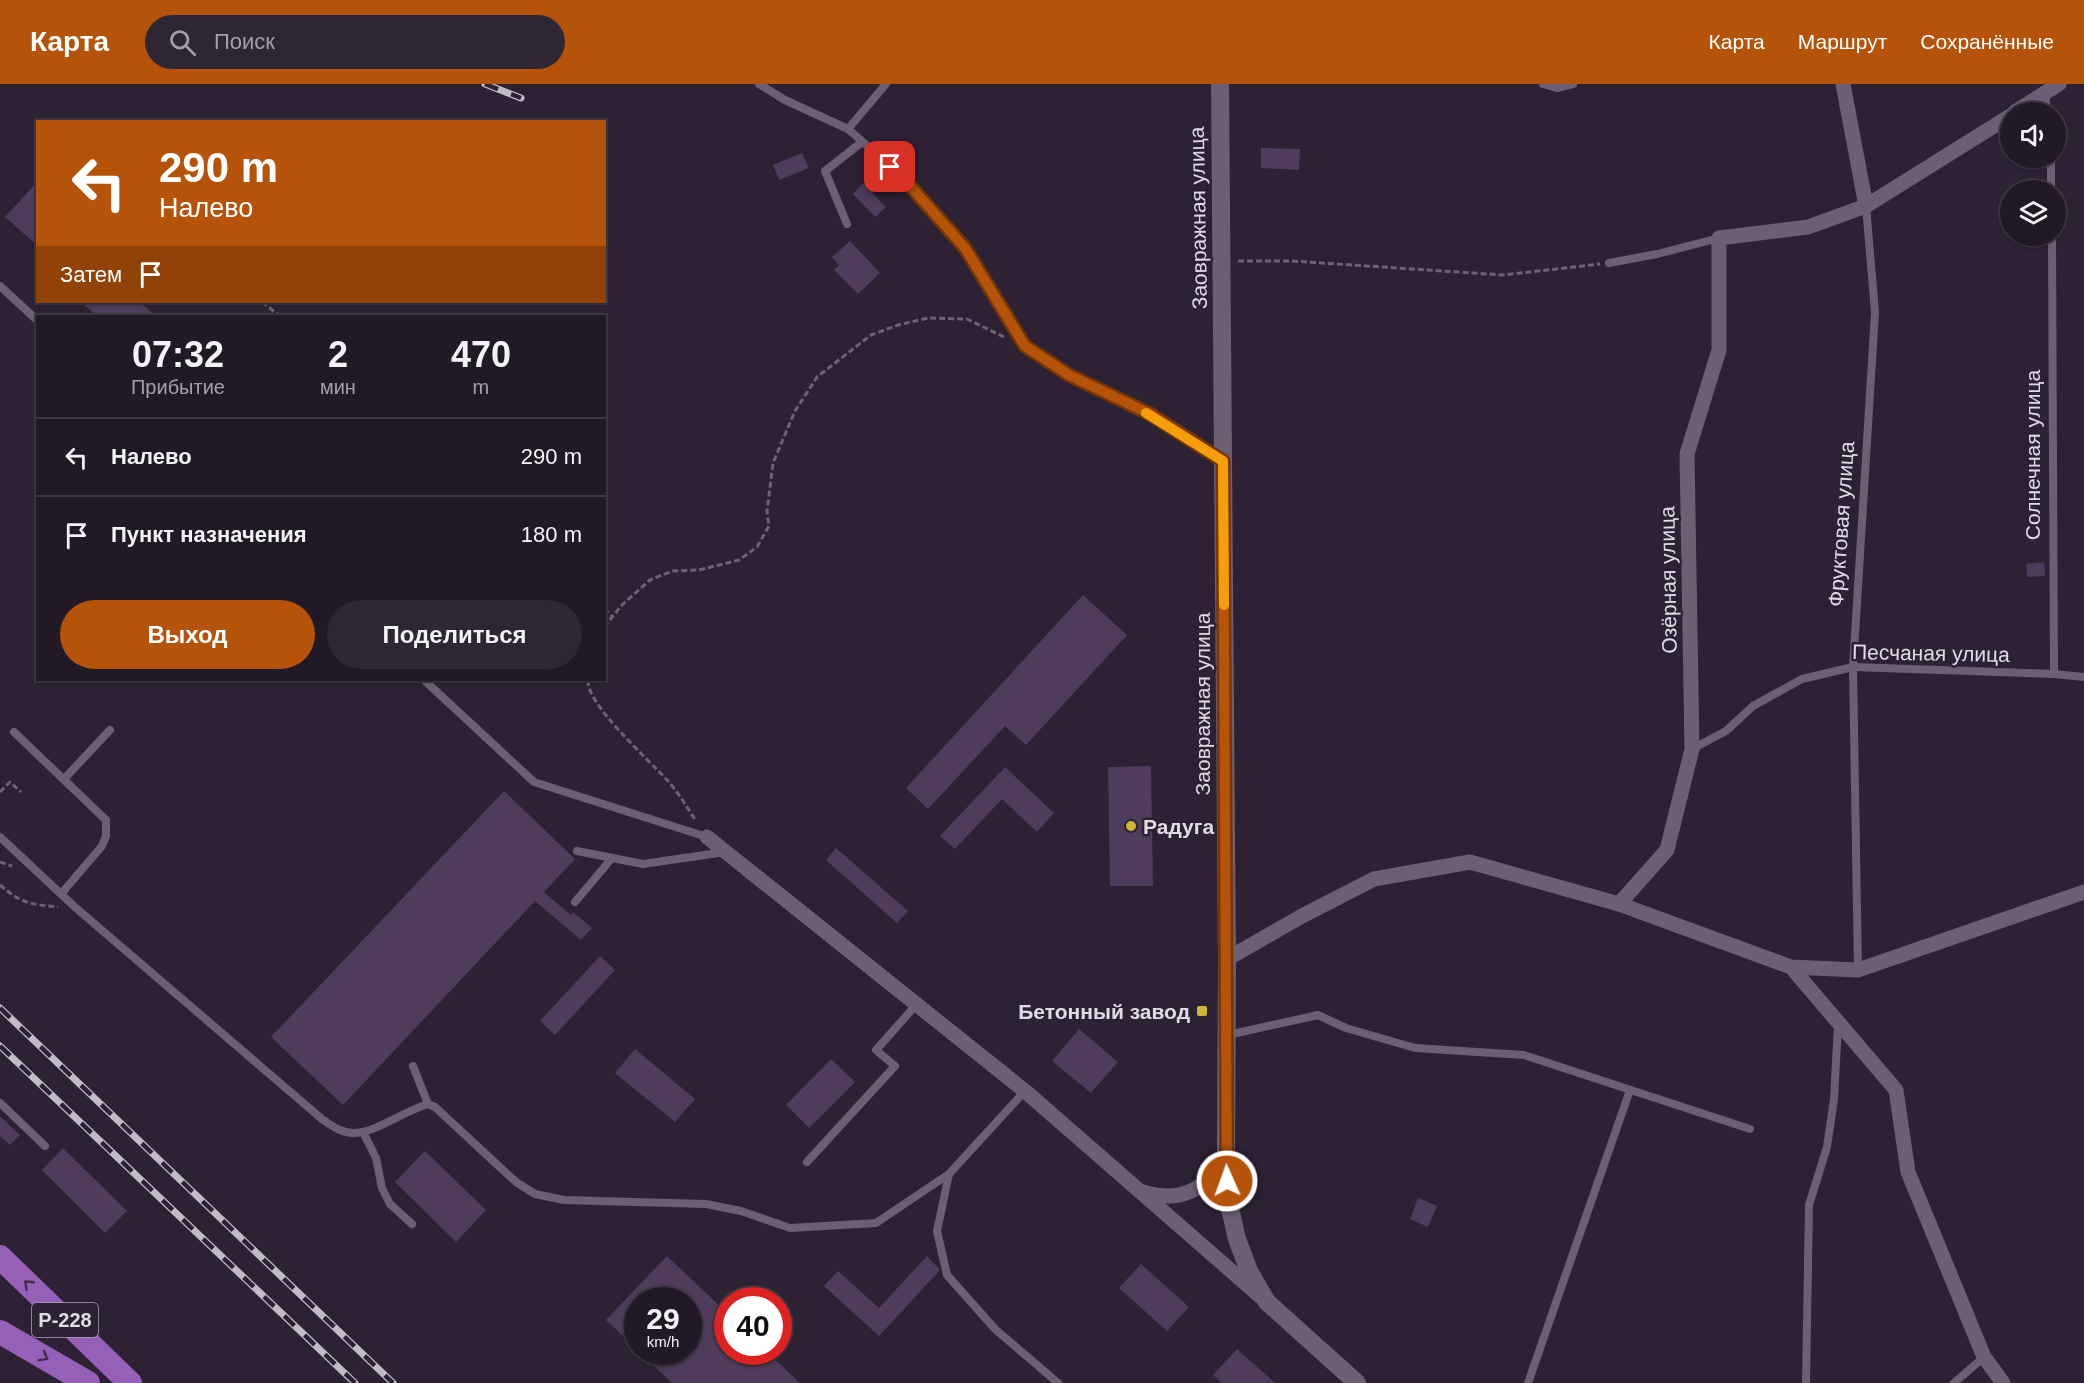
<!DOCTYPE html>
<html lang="ru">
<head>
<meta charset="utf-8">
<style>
  body { margin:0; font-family:Arial,sans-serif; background:#2e2633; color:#f1f3f6; height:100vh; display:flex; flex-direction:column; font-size:22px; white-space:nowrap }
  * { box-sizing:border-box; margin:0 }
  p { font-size:20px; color:#a2a0a7 }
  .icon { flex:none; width:33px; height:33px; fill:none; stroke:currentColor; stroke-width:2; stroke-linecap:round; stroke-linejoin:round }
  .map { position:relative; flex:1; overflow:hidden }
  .sheet { position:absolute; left:36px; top:231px; width:570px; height:366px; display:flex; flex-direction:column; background:#221927; border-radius:0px; box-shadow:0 2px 4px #0004,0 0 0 2px #3f3844 }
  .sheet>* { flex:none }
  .top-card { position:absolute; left:36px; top:36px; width:570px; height:183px; border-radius:0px; box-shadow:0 2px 4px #0004,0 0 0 2px #3f3844; background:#b45309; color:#fff; overflow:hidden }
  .tools { position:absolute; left:2000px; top:18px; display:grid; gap:12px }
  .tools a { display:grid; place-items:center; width:66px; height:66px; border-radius:50%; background:#221927; box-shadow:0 2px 4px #0004,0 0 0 2px #3f3844; font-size:30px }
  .speed { position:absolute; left:624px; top:1203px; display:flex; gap:12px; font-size:30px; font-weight:700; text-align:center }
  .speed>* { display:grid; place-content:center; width:78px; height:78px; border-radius:50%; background:#221927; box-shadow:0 2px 4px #0004,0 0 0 2px #3f3844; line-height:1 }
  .speed small { font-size:15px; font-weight:400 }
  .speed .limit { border:9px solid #d22; background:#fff; color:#111 }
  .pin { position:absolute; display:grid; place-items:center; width:51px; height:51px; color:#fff; margin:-26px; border-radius:12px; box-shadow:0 3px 9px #0006 }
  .me { position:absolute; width:66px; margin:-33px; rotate:358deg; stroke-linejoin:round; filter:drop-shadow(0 0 4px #0008) }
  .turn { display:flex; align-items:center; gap:21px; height:126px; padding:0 24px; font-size:27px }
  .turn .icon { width:78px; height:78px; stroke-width:2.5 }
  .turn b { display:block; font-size:42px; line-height:51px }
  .then { display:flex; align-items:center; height:57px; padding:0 24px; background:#0003; gap:12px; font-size:22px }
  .eta { display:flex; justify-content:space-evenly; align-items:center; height:102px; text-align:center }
  .eta b { font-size:36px; font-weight:700; line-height:42px }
  .primary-button { display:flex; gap:12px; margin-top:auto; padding:12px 24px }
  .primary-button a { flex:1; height:69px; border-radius:36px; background:#b45309; color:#fff; font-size:24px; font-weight:700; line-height:69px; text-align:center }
  .primary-button a+a { background:#2e2633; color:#f1f3f6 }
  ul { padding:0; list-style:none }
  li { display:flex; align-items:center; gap:18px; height:78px; padding:0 24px; border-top:2px solid #3f3844 }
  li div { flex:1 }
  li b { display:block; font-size:22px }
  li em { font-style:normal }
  header { display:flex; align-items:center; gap:36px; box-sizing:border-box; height:84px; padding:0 30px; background:#b45309; color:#fff }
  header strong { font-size:28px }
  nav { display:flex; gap:33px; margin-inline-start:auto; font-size:21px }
  .search { width:420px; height:54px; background:#2e2633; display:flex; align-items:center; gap:15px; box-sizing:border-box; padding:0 21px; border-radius:33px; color:#a2a0a7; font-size:22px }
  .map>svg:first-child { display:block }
  .building { fill:#4e3c5a }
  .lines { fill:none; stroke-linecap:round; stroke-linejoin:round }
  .path { stroke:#6d6373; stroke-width:3; stroke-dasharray:6 3; stroke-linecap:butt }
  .service { stroke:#6c5f75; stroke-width:8 }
  .minor { stroke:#6c5f75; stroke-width:15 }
  .tertiary { stroke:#6c5f75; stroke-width:18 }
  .trunk { stroke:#965fb8; stroke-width:24 }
  .rail-casing { stroke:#c3bac8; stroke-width:7 }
  .rail { stroke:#2d2134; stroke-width:4.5; stroke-dasharray:14; stroke-linecap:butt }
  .oneway { stroke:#422d4e }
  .route-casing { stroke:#753606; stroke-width:15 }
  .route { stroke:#b45309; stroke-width:10 }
  .slow { stroke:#f59e0b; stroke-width:10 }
  .poi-dot { fill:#d2b635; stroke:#2d2134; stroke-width:2 }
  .labels { text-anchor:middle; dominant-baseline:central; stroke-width:5; stroke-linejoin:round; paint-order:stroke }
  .shield { fill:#2d2134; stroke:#aba2b1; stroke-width:1.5 }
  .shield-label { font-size:20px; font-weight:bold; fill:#e1d9e6 }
  .street-label { font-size:21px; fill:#e1d9e6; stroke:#2d2134 }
  .poi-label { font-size:21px; font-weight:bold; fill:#e1d9e6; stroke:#2d2134; text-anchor:start }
</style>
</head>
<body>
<header>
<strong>Карта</strong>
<div class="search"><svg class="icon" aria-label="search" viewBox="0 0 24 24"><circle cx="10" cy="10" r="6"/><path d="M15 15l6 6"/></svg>Поиск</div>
<nav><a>Карта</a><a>Маршрут</a><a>Сохранённые</a></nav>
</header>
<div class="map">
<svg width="2084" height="1299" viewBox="0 0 2084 1299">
  <rect width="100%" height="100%" fill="#2d2134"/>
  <g class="building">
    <polygon points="1261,64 1300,65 1299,86 1261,84"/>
    <polygon points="802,69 809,84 779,96 773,81"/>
    <polygon points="38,97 38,162 5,133"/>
    <polygon points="863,99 886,123 875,133 853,110"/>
    <polygon points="850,157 880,189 858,210 834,186 839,181 832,173"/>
    <polygon points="81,218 140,218 156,232 97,232"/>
    <polygon points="2044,478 2045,492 2027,493 2026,480"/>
    <polygon points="1083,511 1127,551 1026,661 1005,642 928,725 906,704"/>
    <polygon points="1151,682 1153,802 1110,802 1108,683"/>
    <polygon points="1005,683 1054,729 1037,748 1002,715 955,765 940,752"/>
    <polygon points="504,707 575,775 544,808 571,831 573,828 592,844 581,856 535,817 343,1021 271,953"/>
    <polygon points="836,764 908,827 897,839 826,776"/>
    <polygon points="600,872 615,886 555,951 540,937"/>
    <polygon points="1079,945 1118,978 1091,1009 1052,977"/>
    <polygon points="635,965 695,1015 675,1038 615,989"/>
    <polygon points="831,975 855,998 809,1044 786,1021"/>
    <polygon points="0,1032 20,1051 10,1061 0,1052"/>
    <polygon points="63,1064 127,1127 105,1149 42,1086"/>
    <polygon points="425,1067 486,1126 456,1158 395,1098"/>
    <polygon points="1418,1114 1437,1122 1428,1143 1410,1135"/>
    <polygon points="667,1172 728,1230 728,1268 767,1268 800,1299 672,1299 639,1268 688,1268 688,1216 638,1216 638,1266 606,1236"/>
    <polygon points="927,1172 940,1186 879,1252 824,1202 838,1187 879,1224"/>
    <polygon points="1141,1180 1189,1223 1167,1247 1119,1204"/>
    <polygon points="1237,1265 1275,1299 1222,1299 1213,1291"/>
  </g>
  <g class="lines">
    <g class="path">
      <polyline points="1238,177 1292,177 1503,191 1600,180"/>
      <polyline points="262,218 280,232"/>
      <polyline points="604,525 613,533"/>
      <polyline points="604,543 622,521 650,496 672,487 699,486 739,476 757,463 769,442 767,427 773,379 795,327 817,293 871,251 898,241 928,234 967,235 1004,253"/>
      <path d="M 588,596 C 586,620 649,676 667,696 C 678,708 687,723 696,737"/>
      <polyline points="0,708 10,698 21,708"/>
      <polyline points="0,778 12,782"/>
      <path d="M 0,801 C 22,820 30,820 58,823"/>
    </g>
    <g class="service">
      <polyline points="759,0 785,16 848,45 905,95 965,164 1025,262 1069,291 1150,330 1222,377"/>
      <polyline points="1543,0 1557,4 1573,0"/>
      <polyline points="2045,10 2047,28"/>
      <polyline points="848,45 886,0"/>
      <polyline points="2051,74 2051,106"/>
      <polyline points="847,140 825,87 862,58"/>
      <polyline points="2052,152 2054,590"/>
      <polyline points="1609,179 1657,170 1719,154"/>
      <polyline points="0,202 38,237"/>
      <polyline points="424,596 534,698 707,753"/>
      <polyline points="14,648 106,736 106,752 102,762 61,810"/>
      <polyline points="1692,665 1726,647 1753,622 1802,595 1853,583 2054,590 2084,593"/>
      <polyline points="64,695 110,646"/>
      <path d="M 0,753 L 76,824 L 322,1035 C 332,1042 341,1049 353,1049 C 373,1050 406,1026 428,1020"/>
      <polyline points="577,767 643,780 725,768"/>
      <polyline points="575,818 612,774"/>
      <polyline points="1858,886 1853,583 1875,228 1866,122"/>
      <polyline points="1228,951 1318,931 1346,944 1415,964 1524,971 1750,1045"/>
      <polyline points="413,982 428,1020 435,1023 516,1098 535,1110 564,1116 706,1120 741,1127 790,1144 876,1139 949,1090 1025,1007"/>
      <polyline points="0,1019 45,1062"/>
      <polyline points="363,1048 376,1074 382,1104 390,1120 412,1140"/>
      <polyline points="807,1078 895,982 876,966 917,920"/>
      <polyline points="949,1090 937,1147 947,1191 995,1245 1058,1299"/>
      <polyline points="1528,1299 1630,1006"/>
      <polyline points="1806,1299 1809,1121 1827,1063 1834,1015 1838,941"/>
      <polyline points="1954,1299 1984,1273"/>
    </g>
    <g class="minor">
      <polyline points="1843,0 1866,122"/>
      <polyline points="2015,28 2059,0"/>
      <polyline points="707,753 1025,1007 1260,1212"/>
      <polyline points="1619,820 1667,766 1692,665 1687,370 1719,266 1719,154 1808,143 1866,122 2010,32"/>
      <polyline points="1227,875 1302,832 1374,795 1470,778 1619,820 1791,883 1858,886 2084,808"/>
      <polyline points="1791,883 1896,1006 1908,1088 1984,1273 2003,1299"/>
      <path d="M 1143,1108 C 1181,1120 1205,1105 1226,1074"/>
    </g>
    <polyline class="tertiary" points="1220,0 1227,875 1226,1074 1229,1120 1237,1155 1249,1187 1267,1218 1357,1299"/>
    <g class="trunk">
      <polyline points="0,1173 130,1299"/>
      <polyline points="0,1248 88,1299"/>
    </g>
    <defs>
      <g id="rail">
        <polyline points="485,0 521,14"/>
        <polyline points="0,924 393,1299"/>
        <polyline points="0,962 355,1299"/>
      </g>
    </defs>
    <use href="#rail" class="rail-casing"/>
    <use href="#rail" class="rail"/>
  </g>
  <defs><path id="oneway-chevron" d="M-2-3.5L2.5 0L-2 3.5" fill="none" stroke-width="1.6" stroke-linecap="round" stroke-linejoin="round" transform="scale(1.5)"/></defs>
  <g class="oneway">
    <use href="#oneway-chevron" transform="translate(28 1200) rotate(-136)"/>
    <use href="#oneway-chevron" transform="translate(44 1273) rotate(29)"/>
  </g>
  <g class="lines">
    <defs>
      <polyline id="route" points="890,83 904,95 965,164 1025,262 1069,291 1150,330 1223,377 1227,1097"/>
    </defs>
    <use href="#route" class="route-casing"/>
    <use href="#route" class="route"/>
    <polyline class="slow" points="1146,329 1223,377 1224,521"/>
  </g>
  <g class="poi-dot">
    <circle cx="1131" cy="742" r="6"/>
    <rect x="1196" y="921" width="12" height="12" rx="3"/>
  </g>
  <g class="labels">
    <rect class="shield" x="32" y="1219" width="66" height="34" rx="4.5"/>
    <g class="shield-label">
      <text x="65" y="1236">Р-228</text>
    </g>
    <g class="street-label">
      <text transform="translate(1198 134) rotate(-91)">Заовражная улица</text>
      <text transform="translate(2032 371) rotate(-90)">Солнечная улица</text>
      <text transform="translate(1841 440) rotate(-86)">Фруктовая улица</text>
      <text transform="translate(1668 496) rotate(-91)">Озёрная улица</text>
      <text transform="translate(1931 569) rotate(1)">Песчаная улица</text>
      <text transform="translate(1202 620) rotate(-90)">Заовражная улица</text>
    </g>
    <g class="poi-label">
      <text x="1143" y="742">Радуга</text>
      <text x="1190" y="927" text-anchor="end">Бетонный завод</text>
    </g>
  </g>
</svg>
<div class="tools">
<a><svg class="icon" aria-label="sound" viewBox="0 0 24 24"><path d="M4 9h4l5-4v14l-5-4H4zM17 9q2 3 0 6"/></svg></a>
<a><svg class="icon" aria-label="layers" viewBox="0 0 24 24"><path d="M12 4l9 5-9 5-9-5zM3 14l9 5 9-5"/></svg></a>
</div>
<div class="speed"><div>29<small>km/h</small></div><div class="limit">40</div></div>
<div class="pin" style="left:890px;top:83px;background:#d93025"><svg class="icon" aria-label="arrive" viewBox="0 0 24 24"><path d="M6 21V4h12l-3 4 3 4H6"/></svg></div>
<svg class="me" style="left:1227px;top:1097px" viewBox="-20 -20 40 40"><circle r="17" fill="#b45309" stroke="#fff" stroke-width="3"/><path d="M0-11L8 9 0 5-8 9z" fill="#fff"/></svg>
<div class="top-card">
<div class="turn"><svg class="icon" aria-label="left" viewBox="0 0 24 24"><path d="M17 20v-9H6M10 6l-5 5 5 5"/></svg><div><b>290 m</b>Налево</div></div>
<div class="then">Затем<svg class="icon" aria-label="arrive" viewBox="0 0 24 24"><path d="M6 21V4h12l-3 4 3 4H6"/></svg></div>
</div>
<section class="sheet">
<div class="eta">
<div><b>07:32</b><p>Прибытие</p></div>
<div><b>2</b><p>мин</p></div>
<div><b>470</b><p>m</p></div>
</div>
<ul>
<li><svg class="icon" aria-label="left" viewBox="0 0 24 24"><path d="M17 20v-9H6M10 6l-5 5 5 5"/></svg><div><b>Налево</b></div><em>290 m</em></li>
<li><svg class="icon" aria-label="arrive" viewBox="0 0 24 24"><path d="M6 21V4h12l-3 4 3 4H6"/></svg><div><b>Пункт назначения</b></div><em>180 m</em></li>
</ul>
<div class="primary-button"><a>Выход</a><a>Поделиться</a></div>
</section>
</div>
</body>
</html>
